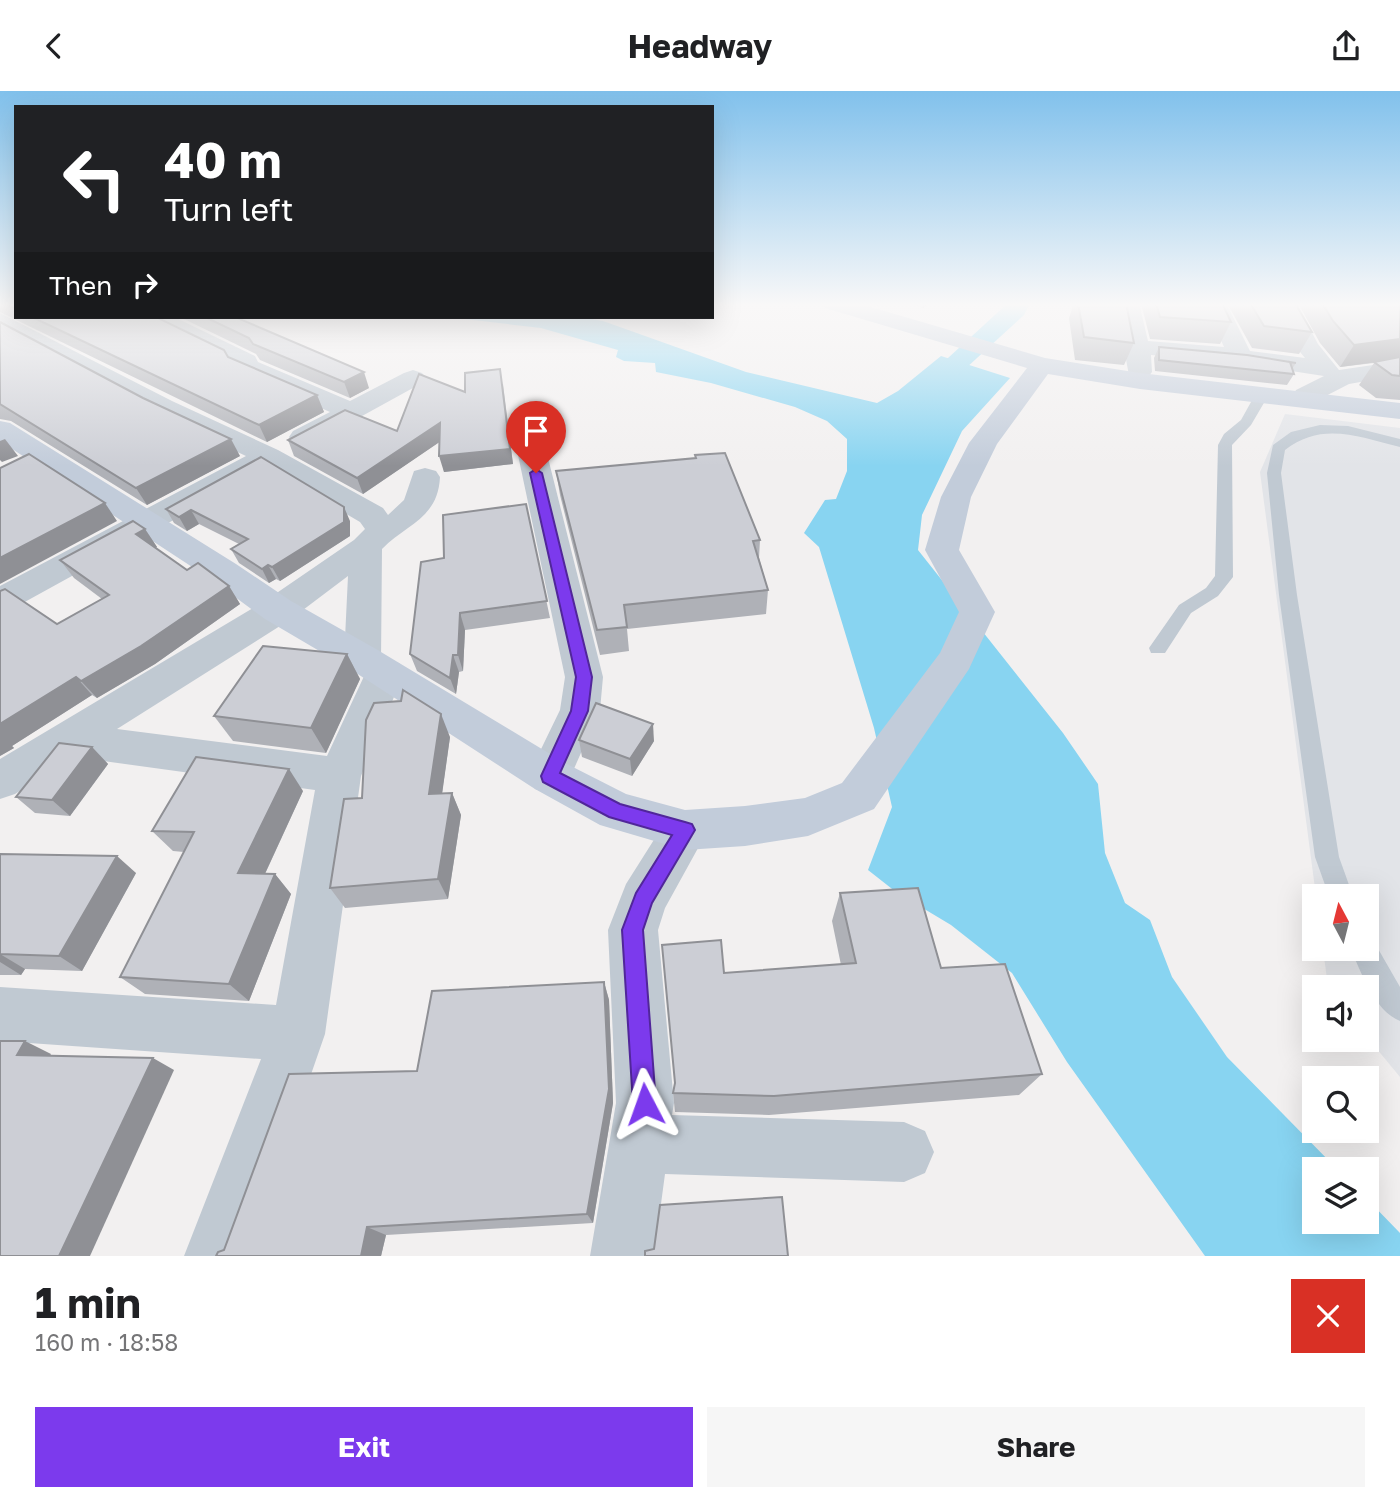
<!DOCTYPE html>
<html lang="en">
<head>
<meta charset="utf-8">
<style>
  body { margin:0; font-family:"Golos Text",sans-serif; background:#f6f6f6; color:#202124; height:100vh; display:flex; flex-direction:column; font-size:26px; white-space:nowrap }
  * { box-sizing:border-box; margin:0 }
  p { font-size:23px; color:#757577 }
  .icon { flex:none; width:38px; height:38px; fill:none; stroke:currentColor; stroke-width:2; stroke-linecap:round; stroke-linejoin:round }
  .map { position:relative; height:1165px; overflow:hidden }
  .panel { display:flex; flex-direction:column; background:#fff; flex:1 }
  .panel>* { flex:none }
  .hud { position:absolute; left:14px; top:14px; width:700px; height:214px; border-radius:0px; box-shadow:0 7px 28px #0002; background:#202124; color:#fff; overflow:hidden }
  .needle { width:46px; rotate:353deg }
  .fabs { position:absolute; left:1302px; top:793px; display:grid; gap:14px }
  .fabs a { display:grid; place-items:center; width:77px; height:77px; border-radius:0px; background:#fff; box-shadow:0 7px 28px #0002; font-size:35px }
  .pin { position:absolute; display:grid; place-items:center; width:60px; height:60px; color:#fff; margin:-72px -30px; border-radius:50% 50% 50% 0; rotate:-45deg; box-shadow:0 0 7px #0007 }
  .pin .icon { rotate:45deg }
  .me { position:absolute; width:77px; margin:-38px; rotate:356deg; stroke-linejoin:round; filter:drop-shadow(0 0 5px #0008) }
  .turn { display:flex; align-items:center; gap:24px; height:147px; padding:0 35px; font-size:32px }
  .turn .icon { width:91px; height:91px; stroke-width:2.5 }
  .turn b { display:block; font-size:49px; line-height:60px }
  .then { display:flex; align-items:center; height:66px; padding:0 35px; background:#0003; gap:14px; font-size:26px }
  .round { display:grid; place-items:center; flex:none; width:74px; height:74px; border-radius:0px; background:#f6f6f6 }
  .overview { display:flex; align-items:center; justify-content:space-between; height:119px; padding:0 35px }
  h1 { font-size:42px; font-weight:700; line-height:52px }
  .primary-button { display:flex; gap:14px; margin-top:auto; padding:14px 35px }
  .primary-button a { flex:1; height:80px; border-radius:0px; background:#7c3aed; color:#fff; font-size:28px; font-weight:700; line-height:80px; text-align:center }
  .primary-button a+a { background:#f6f6f6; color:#202124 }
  header { display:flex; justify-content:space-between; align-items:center; height:91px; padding:0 35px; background:#fff; font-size:32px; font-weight:700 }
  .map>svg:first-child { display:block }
  .airport { fill:#e2e4e8 }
  .water { fill:#88d4f1 }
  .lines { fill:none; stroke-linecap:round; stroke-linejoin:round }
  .canal { fill:#88d4f1; fill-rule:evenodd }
  .lane { fill:#c0c9d2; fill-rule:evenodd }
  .street { fill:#c0c9d2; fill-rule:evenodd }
  .secondary { fill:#c2ccda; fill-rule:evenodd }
  .wall { fill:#afb1b7 }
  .shaded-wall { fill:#8f9095 }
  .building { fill:#ccced5; stroke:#8f9095; stroke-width:2 }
  .route { fill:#7c3aed; stroke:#51269a; stroke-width:2 }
</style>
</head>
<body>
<header><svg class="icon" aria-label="back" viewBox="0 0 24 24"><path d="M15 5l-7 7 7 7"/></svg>Headway<svg class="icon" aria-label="share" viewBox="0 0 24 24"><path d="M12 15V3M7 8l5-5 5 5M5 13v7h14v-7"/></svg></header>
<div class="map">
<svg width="1400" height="1165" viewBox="0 0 1400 1165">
  <rect width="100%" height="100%" fill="#f2f0f0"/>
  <polygon class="airport" points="1285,323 1400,337 1400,986 1367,946 1367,896 1328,896 1323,858 1367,858 1367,805 1316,805 1260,381"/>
  <polygon class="water" points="447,226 580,226 603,230 746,281 877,312 898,300 941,265 1010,287 962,340 922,424 918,459 1063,642 1098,693 1105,762 1125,812 1150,829 1172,886 1227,966 1337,1078 1314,1078 1314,1130 1367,1130 1367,1108 1400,1142 1400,1165 1205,1165 1067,971 1012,882 951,834 896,801 868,779 892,716 874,637 819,456 804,442 825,409 836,408 847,380 847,348 827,330 795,316 711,292 656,281 655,272 624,270 616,266 618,259 541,237"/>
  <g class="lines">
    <polygon class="canal" points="1008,212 1030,212 1024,224 930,310 921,312 912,310 909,305 912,300"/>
    <g class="lane">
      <polygon points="1261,301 1268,305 1251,334 1232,354 1233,486 1218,505 1191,522 1165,562 1151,562 1149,557 1179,514 1206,497 1215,485 1218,354 1224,343 1241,329 1256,302"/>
      <path d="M 1320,334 L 1348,335 L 1400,348 L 1400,356 C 1359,346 1322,330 1285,359 L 1281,382 L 1297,504 L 1339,766 L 1353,805 L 1329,805 L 1315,766 L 1279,504 L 1267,382 L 1273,354 L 1291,341 Z"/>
      <path d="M 1367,847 L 1373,849 L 1400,896 L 1400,930 C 1375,920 1361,882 1351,858 L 1367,858 Z"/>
    </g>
    <g class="street">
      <path d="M 1117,212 L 1139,212 L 1148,250 L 1224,256 L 1204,212 L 1226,212 L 1250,260 L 1305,267 L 1296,256 L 1274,212 L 1296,212 L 1318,253 L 1339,279 L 1400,270 L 1400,284 L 1349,293 L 1314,311 L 1305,313 L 1296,311 L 1292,305 L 1296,299 L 1324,285 L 1239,272 L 1151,264 L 1152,281 L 1148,286 L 1139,289 L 1130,286 C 1127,281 1120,224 1117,212 Z"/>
      <path d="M 0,222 L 172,310 L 278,359 L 383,417 L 388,424 L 404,409 L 414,380 L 425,377 L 436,380 L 440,386 C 438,428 406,433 382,458 L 381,569 L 399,572 L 404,582 L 361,685 L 325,943 L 248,1165 L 184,1165 L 261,968 L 0,950 L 0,896 L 276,914 L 315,699 L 74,666 L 15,703 L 0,708 L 0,668 L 265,510 L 354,449 L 365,438 L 360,431 L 268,377 L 12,518 L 0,522 L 0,495 L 246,365 L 154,322 L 0,238 ZM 348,485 L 344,568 L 350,578 L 366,581 L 327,665 L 117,638 L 291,528 Z"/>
      <polygon points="145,226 174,226 255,265 258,271 350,310 404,282 413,279 422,282 426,287 422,292 313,352 303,354 293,352 289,346 293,340 330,321 237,280 234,273 148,231"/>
      <polygon points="525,323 535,325 539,331 603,586 600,619 565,698 550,703 535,698 528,685 560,619 565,586 511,331 515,325"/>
      <polygon points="685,719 701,725 708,739 665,817 658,839 674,1012 672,1024 904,1031 925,1040 934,1061 925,1082 904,1091 665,1083 654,1165 590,1165 616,1012 608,839 626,793 669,725"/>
    </g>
    <polygon class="secondary" points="822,212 857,212 1045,267 1140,282 1400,312 1400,328 1140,298 1048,283 997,353 971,406 959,459 995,521 969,578 874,718 808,745 745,755 685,759 600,734 535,698 350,578 265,528 212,489 0,350 0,330 10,332 236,473 291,510 376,558 565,672 626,703 685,719 745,715 805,707 842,692 940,562 959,521 925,459 941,406 969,352 1027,277 825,217"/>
  </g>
  <g class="wall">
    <polygon points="0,212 16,212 16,226 156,226 228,266 317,304 324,321 267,351 0,221"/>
    <polygon points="868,212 885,212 879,216"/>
    <polygon points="908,212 932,212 923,217"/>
    <polygon points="1073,212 1126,212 1134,252 1124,274 1075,269 1069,227 1073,215"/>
    <polygon points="1141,212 1222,212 1231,231 1220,253 1150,248"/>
    <polygon points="1227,212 1295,212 1312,241 1299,263 1252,257"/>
    <polygon points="1298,212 1400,212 1400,309 1376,307 1359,294 1374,272 1340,276 1320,252"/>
    <polygon points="180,226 238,226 237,226 369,297 350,307 260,269 256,263"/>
    <polygon points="0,231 240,365 147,414 11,330 0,328"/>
    <polygon points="1159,256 1296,272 1292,278 1294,283 1287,294 1155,280 1154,267"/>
    <polygon points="503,293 513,373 444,381 439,351 363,403 294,365 288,349 397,340 465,301"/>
    <polygon points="695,364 760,449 759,467 768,499 766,523 627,538 629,560 600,564 560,404 556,380 695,367"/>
    <polygon points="526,413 550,527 465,539 463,580 459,581 456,603 417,580 410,563 444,467"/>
    <polygon points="166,418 350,430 350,445 280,490 276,488 269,492 239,472 231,458 239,453 199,433 187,440 174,432"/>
    <polygon points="145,438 157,456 155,457 187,479 229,495 240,513 155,573 97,607 92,604 12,655 14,657 0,665 57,533 102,508 74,487 60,469"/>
    <polygon points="347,563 360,588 326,662 233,650 214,625"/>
    <polygon points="450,646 442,702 452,702 461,724 448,808 345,817 330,797 362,707"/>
    <polygon points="579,649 654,650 632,685 582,666"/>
    <polygon points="92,656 108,673 70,725 35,722 16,706"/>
    <polygon points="303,700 265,783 275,783 291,803 249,910 145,903 120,886 184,761 173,760 152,740"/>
    <polygon points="0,763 136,782 82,880 25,878 21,884 0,884"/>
    <polygon points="840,802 941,877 1042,983 1019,1004 769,1024 675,1021 673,1002 724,882 841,874 832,830"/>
    <polygon points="604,891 609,909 613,1012 593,1132 386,1144 381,1165 216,1165 417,980"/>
  </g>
  <g class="shaded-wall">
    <polygon points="924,212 932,212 923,217"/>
    <polygon points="1400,248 1400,268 1340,276 1354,254"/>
    <polygon points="500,278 513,373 444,381 439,365"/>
    <polygon points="364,281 369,297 350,307 344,291"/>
    <polygon points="317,304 324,321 267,351 259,334"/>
    <polygon points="440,332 444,348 363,403 357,387"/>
    <polygon points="5,348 18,365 2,371 0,369 0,350"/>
    <polygon points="231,348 240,365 147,414 136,397"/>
    <polygon points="105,412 117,430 0,493 0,467"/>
    <polygon points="344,416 350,430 350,445 280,490 272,476"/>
    <polygon points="191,419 199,433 187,440 179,426"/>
    <polygon points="145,438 157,456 148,461 136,443"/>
    <polygon points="268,474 276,488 269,492 262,478"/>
    <polygon points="229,495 240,513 155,573 97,607 81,590"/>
    <polygon points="460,522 465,539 463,580 458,564"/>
    <polygon points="347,563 360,588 326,662 311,637"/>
    <polygon points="453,564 459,581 456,603 450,587"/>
    <polygon points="76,586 92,604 12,655 14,657 0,665 0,633"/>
    <polygon points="441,623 450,646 439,725 429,703"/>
    <polygon points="653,633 654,650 632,685 630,668"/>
    <polygon points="92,656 108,673 70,725 52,709"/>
    <polygon points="289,678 303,700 256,802 238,782"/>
    <polygon points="452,702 461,724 448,808 438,788"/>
    <polygon points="117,765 136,782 82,880 59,865"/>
    <polygon points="275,783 291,803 249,910 229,893"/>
    <polygon points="0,863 25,878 21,884 0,871"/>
    <polygon points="604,891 609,909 613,1012 593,1132 587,1123"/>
    <polygon points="25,950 51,963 43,977 17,964"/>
    <polygon points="153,967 174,979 90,1165 59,1165"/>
    <polygon points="367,1136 386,1144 381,1165 361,1165"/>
  </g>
  <g class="building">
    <polygon points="3,212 16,212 16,218"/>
    <polygon points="1078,212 1126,212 1134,252 1084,246"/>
    <polygon points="1156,212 1222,212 1231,231 1160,226"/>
    <polygon points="1250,212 1295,212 1312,241 1264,235"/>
    <polygon points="1322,212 1400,212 1400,248 1354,254 1333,230"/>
    <polygon points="32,226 156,226 224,259 228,266 317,304 259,334"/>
    <polygon points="205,226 235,226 364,281 344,291 253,253 249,247"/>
    <polygon points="0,231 143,307 231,348 136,397 0,313"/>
    <polygon points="1159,256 1247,264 1296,272 1290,271 1294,283 1159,269"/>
    <polygon points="1400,266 1400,285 1392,284 1374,271"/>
    <polygon points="500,278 510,358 439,365 440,332 357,387 288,349 345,319 397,340 419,283 465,301 465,282"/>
    <polygon points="725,362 760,449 753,450 768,499 624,514 627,536 597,539 556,380 696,367 695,364"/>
    <polygon points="29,363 105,412 0,467 0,377"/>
    <polygon points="261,366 344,416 344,431 272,476 268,474 262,478 231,458 248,448 191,419 179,426 166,418"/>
    <polygon points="526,413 547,510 460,522 458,564 453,564 450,587 410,563 421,471 444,467 443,424"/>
    <polygon points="133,430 145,438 136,443 187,479 198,472 229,495 141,555 81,590 76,586 0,633 0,500 5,498 57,533 109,504 60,469"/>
    <polygon points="263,555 347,563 311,637 214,625"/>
    <polygon points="403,599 441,623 429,703 452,702 438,788 330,797 344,708 362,707 366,629 374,612 401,610"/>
    <polygon points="596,612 653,633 630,668 579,649"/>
    <polygon points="59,652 92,656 52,709 16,706"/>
    <polygon points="196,666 289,678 238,782 275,783 229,893 120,886 194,741 152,740"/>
    <polygon points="0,763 117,765 59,865 0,863"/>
    <polygon points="918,797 941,877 1005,873 1042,983 774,1005 673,1002 675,992 662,854 721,849 724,882 856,872 840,802"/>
    <polygon points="604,891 609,998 587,1123 367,1136 361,1165 216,1165 218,1161 224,1159 289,983 417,980 432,900"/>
    <polygon points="0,950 25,950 17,964 153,967 59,1165 65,1165 0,1165"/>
    <polygon points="782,1106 788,1165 645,1165 645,1160 654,1158 660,1114"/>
  </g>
  <linearGradient id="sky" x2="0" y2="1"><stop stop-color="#81c1ec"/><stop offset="0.57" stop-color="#f9f8f8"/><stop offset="1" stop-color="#f9f8f8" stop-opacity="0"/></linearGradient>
  <rect width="1400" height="375" fill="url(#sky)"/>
  <polygon class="route" points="536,378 542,382 592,586 588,620 560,682 620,713 685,731 692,733 695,739 652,812 643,839 656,1013 653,1021 645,1024 636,1021 633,1013 622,839 636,802 672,744 609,726 543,691 541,685 571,620 576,586 530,382"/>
</svg>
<div class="fabs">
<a><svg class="needle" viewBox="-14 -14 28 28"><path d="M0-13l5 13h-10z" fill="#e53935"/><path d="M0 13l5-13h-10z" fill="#757577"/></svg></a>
<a><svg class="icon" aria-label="sound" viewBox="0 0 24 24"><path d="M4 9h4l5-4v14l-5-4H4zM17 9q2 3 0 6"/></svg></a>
<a><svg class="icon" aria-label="search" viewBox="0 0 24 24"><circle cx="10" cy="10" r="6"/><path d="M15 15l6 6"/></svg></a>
<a><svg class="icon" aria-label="layers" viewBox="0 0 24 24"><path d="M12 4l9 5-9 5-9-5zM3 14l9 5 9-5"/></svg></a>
</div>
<div class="pin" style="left:536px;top:382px;background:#d93025"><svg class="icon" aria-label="arrive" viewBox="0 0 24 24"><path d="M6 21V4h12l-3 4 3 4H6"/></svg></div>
<svg class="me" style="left:645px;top:1013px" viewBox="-20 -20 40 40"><path d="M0-17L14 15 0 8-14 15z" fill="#7c3aed" stroke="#fff" stroke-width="4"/></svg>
<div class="hud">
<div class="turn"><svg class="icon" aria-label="left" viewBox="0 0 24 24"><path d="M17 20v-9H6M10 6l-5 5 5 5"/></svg><div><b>40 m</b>Turn left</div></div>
<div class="then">Then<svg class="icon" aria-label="right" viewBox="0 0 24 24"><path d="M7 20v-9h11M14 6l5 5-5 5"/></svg></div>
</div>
</div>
<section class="panel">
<div class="overview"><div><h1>1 min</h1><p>160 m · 18:58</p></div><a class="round" style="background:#d93025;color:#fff"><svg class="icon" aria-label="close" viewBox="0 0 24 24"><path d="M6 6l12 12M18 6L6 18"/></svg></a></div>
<div class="primary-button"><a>Exit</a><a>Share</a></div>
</section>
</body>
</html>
